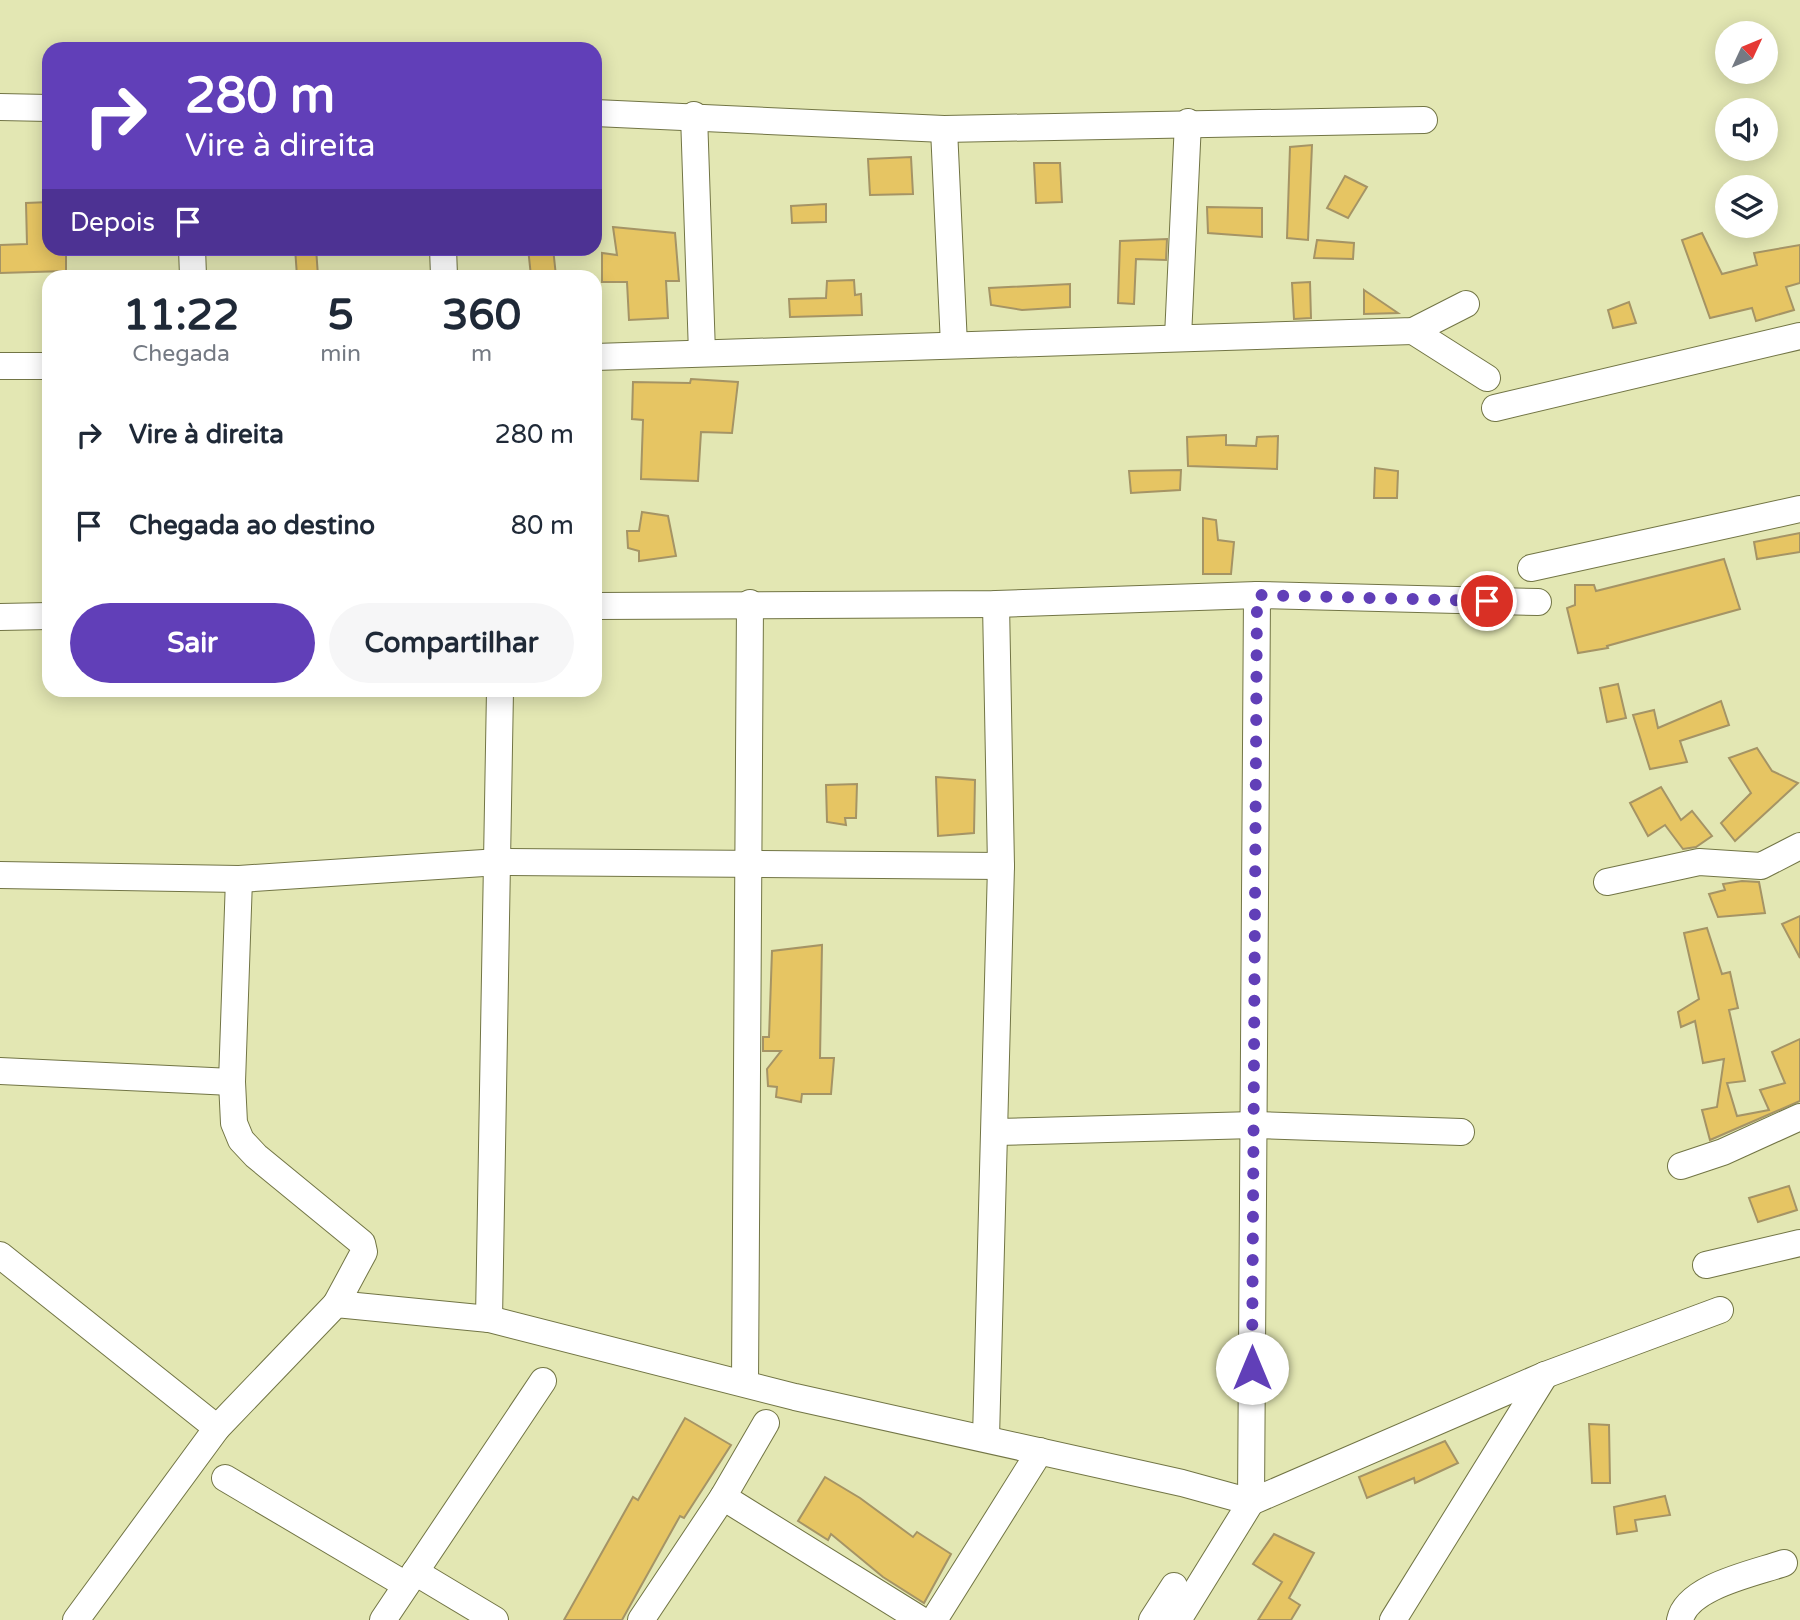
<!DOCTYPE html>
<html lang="pt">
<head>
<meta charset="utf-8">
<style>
  body { margin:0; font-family:"Varela Round",sans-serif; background:#f6f6f7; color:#1f2937; height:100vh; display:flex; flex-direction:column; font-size:26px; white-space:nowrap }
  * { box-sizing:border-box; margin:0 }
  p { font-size:23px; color:#747a83 }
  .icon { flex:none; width:38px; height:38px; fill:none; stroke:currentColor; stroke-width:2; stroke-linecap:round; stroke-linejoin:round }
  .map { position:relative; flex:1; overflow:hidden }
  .details { position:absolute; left:42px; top:270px; width:560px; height:427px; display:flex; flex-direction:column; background:#fff; border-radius:21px; box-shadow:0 4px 18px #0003 }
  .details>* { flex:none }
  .hud { position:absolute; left:42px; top:42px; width:560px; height:214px; border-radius:21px; box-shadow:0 4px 18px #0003; background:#613fb8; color:#fff; overflow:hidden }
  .needle { width:46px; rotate:46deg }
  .fabs { position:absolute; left:1715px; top:21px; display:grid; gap:14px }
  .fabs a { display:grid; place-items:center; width:63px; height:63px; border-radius:50%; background:#fff; box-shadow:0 4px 18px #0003; font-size:35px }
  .pin { position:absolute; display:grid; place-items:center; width:60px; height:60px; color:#fff; margin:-30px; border:4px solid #fff; border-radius:50%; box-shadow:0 2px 7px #0007 }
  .me { position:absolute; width:77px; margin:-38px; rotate:0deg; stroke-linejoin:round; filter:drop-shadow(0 0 5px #0008) }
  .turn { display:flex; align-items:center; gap:24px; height:147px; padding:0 28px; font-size:32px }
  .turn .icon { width:91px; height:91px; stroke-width:2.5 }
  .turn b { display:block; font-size:49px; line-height:60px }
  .then { display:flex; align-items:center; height:66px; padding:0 28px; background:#0003; gap:14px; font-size:26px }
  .eta { display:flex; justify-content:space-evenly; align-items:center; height:119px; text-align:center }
  .eta b { font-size:42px; font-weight:700; line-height:49px }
  .primary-button { display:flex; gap:14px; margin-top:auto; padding:14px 28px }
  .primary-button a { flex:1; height:80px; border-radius:42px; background:#613fb8; color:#fff; font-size:28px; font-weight:700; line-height:80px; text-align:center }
  .primary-button a+a { background:#f6f6f7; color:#1f2937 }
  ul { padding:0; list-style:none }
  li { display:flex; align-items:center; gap:21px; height:91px; padding:0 28px }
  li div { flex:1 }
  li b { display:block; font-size:26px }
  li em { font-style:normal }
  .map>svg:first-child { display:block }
  .building { fill:#e6c563; stroke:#a59465; stroke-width:2 }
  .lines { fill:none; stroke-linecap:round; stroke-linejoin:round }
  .minor-casing { stroke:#727545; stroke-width:28 }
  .minor { stroke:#fff; stroke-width:26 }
  .route { stroke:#613fb8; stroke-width:12; stroke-dasharray:0 21.6 }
</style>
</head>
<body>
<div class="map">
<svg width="1800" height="1620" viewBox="0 0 1800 1620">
  <rect width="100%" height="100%" fill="#e3e7b3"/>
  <g class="building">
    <polygon points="1312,145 1308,240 1287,238 1290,147"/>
    <polygon points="911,157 913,194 870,195 868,159"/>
    <polygon points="1034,163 1060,163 1062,202 1036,203"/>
    <polygon points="1345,176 1367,187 1348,218 1327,208"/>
    <polygon points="49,202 49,248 66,248 66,271 0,273 0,245 27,244 26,203"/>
    <polygon points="826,204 826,222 792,223 791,206"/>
    <polygon points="1207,207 1262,208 1262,237 1208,233"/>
    <polygon points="613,227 675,233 679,281 666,281 668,318 629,320 627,282 602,282 602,253 617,255"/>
    <polygon points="1702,233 1722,274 1757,265 1754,253 1800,245 1800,283 1786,287 1794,310 1756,321 1752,308 1710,318 1682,240"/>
    <polygon points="1167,239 1166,260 1136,259 1134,304 1118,303 1120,241"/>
    <polygon points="1317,240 1354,243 1353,259 1314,258"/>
    <polygon points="295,248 316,248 318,276 297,276"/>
    <polygon points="528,248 553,248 556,276 531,276"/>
    <polygon points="854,280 855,295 861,294 862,315 790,317 789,299 826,298 827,281"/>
    <polygon points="1310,282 1311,318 1294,319 1292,283"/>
    <polygon points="1070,284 1070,307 1022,310 991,305 989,288"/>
    <polygon points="1364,290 1398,313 1364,314"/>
    <polygon points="1629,302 1636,323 1613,328 1608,310"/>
    <polygon points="691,379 738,382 732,433 701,432 698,481 641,479 643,420 632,419 633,382 690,383"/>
    <polygon points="1226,435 1226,445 1256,446 1257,437 1278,436 1277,469 1188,466 1187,437"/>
    <polygon points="1375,468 1398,471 1397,498 1374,498"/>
    <polygon points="1181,470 1180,490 1131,493 1129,471"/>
    <polygon points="642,512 668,516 676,556 639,561 639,551 628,548 627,531 639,531"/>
    <polygon points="1203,518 1216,520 1218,540 1234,542 1231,574 1203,574"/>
    <polygon points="1800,533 1800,552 1757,559 1754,542"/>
    <polygon points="1724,559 1740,609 1607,646 1608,648 1578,653 1567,608 1575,605 1575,585 1594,585 1596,591"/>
    <polygon points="1618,684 1626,718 1607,722 1600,688"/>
    <polygon points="1721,701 1729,725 1680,741 1687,762 1650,769 1633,715 1654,710 1658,728"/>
    <polygon points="1757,748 1772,771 1798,783 1735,841 1721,823 1751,793 1729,758"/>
    <polygon points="936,777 975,780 974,833 938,836"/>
    <polygon points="857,784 856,818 845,818 846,825 827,822 826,785"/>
    <polygon points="1661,787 1681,820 1692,811 1712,836 1696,847 1683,849 1665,825 1648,836 1630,803"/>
    <polygon points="1742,881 1759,882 1765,913 1718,917 1709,894 1725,890 1723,884"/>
    <polygon points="1800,916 1800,958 1782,924"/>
    <polygon points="1707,928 1722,974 1730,972 1738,1008 1729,1010 1745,1081 1727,1083 1737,1116 1769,1110 1760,1090 1785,1083 1772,1052 1800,1039 1800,1101 1710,1140 1702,1110 1717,1107 1724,1059 1703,1063 1695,1021 1681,1027 1678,1012 1699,999 1684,933"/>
    <polygon points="822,945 820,1058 834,1058 831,1094 802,1094 801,1102 776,1097 777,1087 768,1086 767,1069 781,1051 763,1051 763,1037 769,1037 772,951"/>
    <polygon points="1789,1186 1797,1210 1758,1222 1749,1198"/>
    <polygon points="685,1418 731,1445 684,1518 680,1516 622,1620 564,1620 633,1497 638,1500"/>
    <polygon points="1589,1424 1609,1425 1610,1483 1592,1483"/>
    <polygon points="1445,1441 1458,1463 1415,1483 1414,1478 1367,1498 1359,1477"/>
    <polygon points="825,1477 860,1498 913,1537 917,1532 951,1554 924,1603 883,1577 831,1534 828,1540 798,1521"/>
    <polygon points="1665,1496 1670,1515 1635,1520 1637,1531 1617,1534 1614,1507"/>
    <polygon points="1274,1534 1314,1553 1289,1598 1300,1605 1291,1620 1258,1620 1282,1582 1253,1564"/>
  </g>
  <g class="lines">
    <defs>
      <g id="minor">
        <polyline points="0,107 49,108"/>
        <polyline points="595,113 944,129 1424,120"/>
        <polyline points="694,115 702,353"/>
        <polyline points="944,129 954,345"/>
        <polyline points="192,248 193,276"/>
        <polyline points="443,248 444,276"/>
        <polyline points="1413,331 1487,378"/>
        <polyline points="1178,337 1188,122"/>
        <polyline points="595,357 1413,331 1466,304"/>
        <polyline points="0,366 49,366"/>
        <polyline points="1495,408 1800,336"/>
        <polyline points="1531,568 1800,509"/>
        <polyline points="595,606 996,604 1257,595 1538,602"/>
        <polyline points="0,617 49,616"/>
        <polyline points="0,875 239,879 499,862 1001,866"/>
        <polyline points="239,879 232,1082 234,1123 241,1140 256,1156 362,1243 364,1252 336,1304"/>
        <polyline points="1607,882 1699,862 1761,866 1800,846"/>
        <polyline points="0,1071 232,1082"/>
        <polyline points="996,1132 1254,1125 1461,1132"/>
        <polyline points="1681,1166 1723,1152 1800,1117"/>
        <polyline points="0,1255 217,1428"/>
        <polyline points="1706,1265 1800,1243"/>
        <polyline points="489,1319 500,690"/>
        <polyline points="745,1383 750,603"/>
        <polyline points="986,1438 1001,866 996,604"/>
        <polyline points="225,1478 406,1585"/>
        <polyline points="723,1497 921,1620"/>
        <polyline points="415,1572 495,1620"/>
        <polyline points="76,1620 217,1428 336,1304 489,1319 795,1397 1182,1483 1251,1502 1545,1375 1720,1310"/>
        <polyline points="383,1620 543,1381"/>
        <polyline points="641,1620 723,1497 766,1423"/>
        <polyline points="934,1620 1040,1451"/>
        <polyline points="1152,1620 1174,1586"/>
        <polyline points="1178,1620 1251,1502 1257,595"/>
        <polyline points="1393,1620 1545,1375"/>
        <path d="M 1680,1620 C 1687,1586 1756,1573 1784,1563"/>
      </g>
    </defs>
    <use href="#minor" class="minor-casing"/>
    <use href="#minor" class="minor"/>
  </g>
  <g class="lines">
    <polyline class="route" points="1252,1368 1257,595 1487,601"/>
  </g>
</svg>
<div class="fabs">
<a><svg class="needle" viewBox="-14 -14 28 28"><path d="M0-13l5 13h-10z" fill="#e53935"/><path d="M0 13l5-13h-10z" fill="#747a83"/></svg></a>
<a><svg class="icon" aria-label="sound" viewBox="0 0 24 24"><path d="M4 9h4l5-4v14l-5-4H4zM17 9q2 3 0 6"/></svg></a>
<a><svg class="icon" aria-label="layers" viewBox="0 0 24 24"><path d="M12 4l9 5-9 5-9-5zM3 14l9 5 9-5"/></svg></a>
</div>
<div class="pin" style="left:1487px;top:601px;background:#d93025"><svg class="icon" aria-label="arrive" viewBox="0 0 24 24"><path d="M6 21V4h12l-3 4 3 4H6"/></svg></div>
<svg class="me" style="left:1252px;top:1368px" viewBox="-20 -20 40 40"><circle r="19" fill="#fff"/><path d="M0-13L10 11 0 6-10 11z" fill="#613fb8"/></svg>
<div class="hud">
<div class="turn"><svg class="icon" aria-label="right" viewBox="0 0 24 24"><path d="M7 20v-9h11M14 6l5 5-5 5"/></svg><div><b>280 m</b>Vire à direita</div></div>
<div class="then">Depois<svg class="icon" aria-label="arrive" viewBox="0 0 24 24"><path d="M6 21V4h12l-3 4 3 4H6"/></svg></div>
</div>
<section class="details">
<div class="eta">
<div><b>11:22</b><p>Chegada</p></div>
<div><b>5</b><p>min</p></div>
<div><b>360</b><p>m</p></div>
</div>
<ul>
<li><svg class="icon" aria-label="right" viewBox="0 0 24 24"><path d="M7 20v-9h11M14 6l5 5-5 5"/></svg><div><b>Vire à direita</b></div><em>280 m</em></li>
<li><svg class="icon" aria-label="arrive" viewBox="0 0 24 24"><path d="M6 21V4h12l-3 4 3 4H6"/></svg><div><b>Chegada ao destino</b></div><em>80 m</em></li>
</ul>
<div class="primary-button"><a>Sair</a><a>Compartilhar</a></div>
</section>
</div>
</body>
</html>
